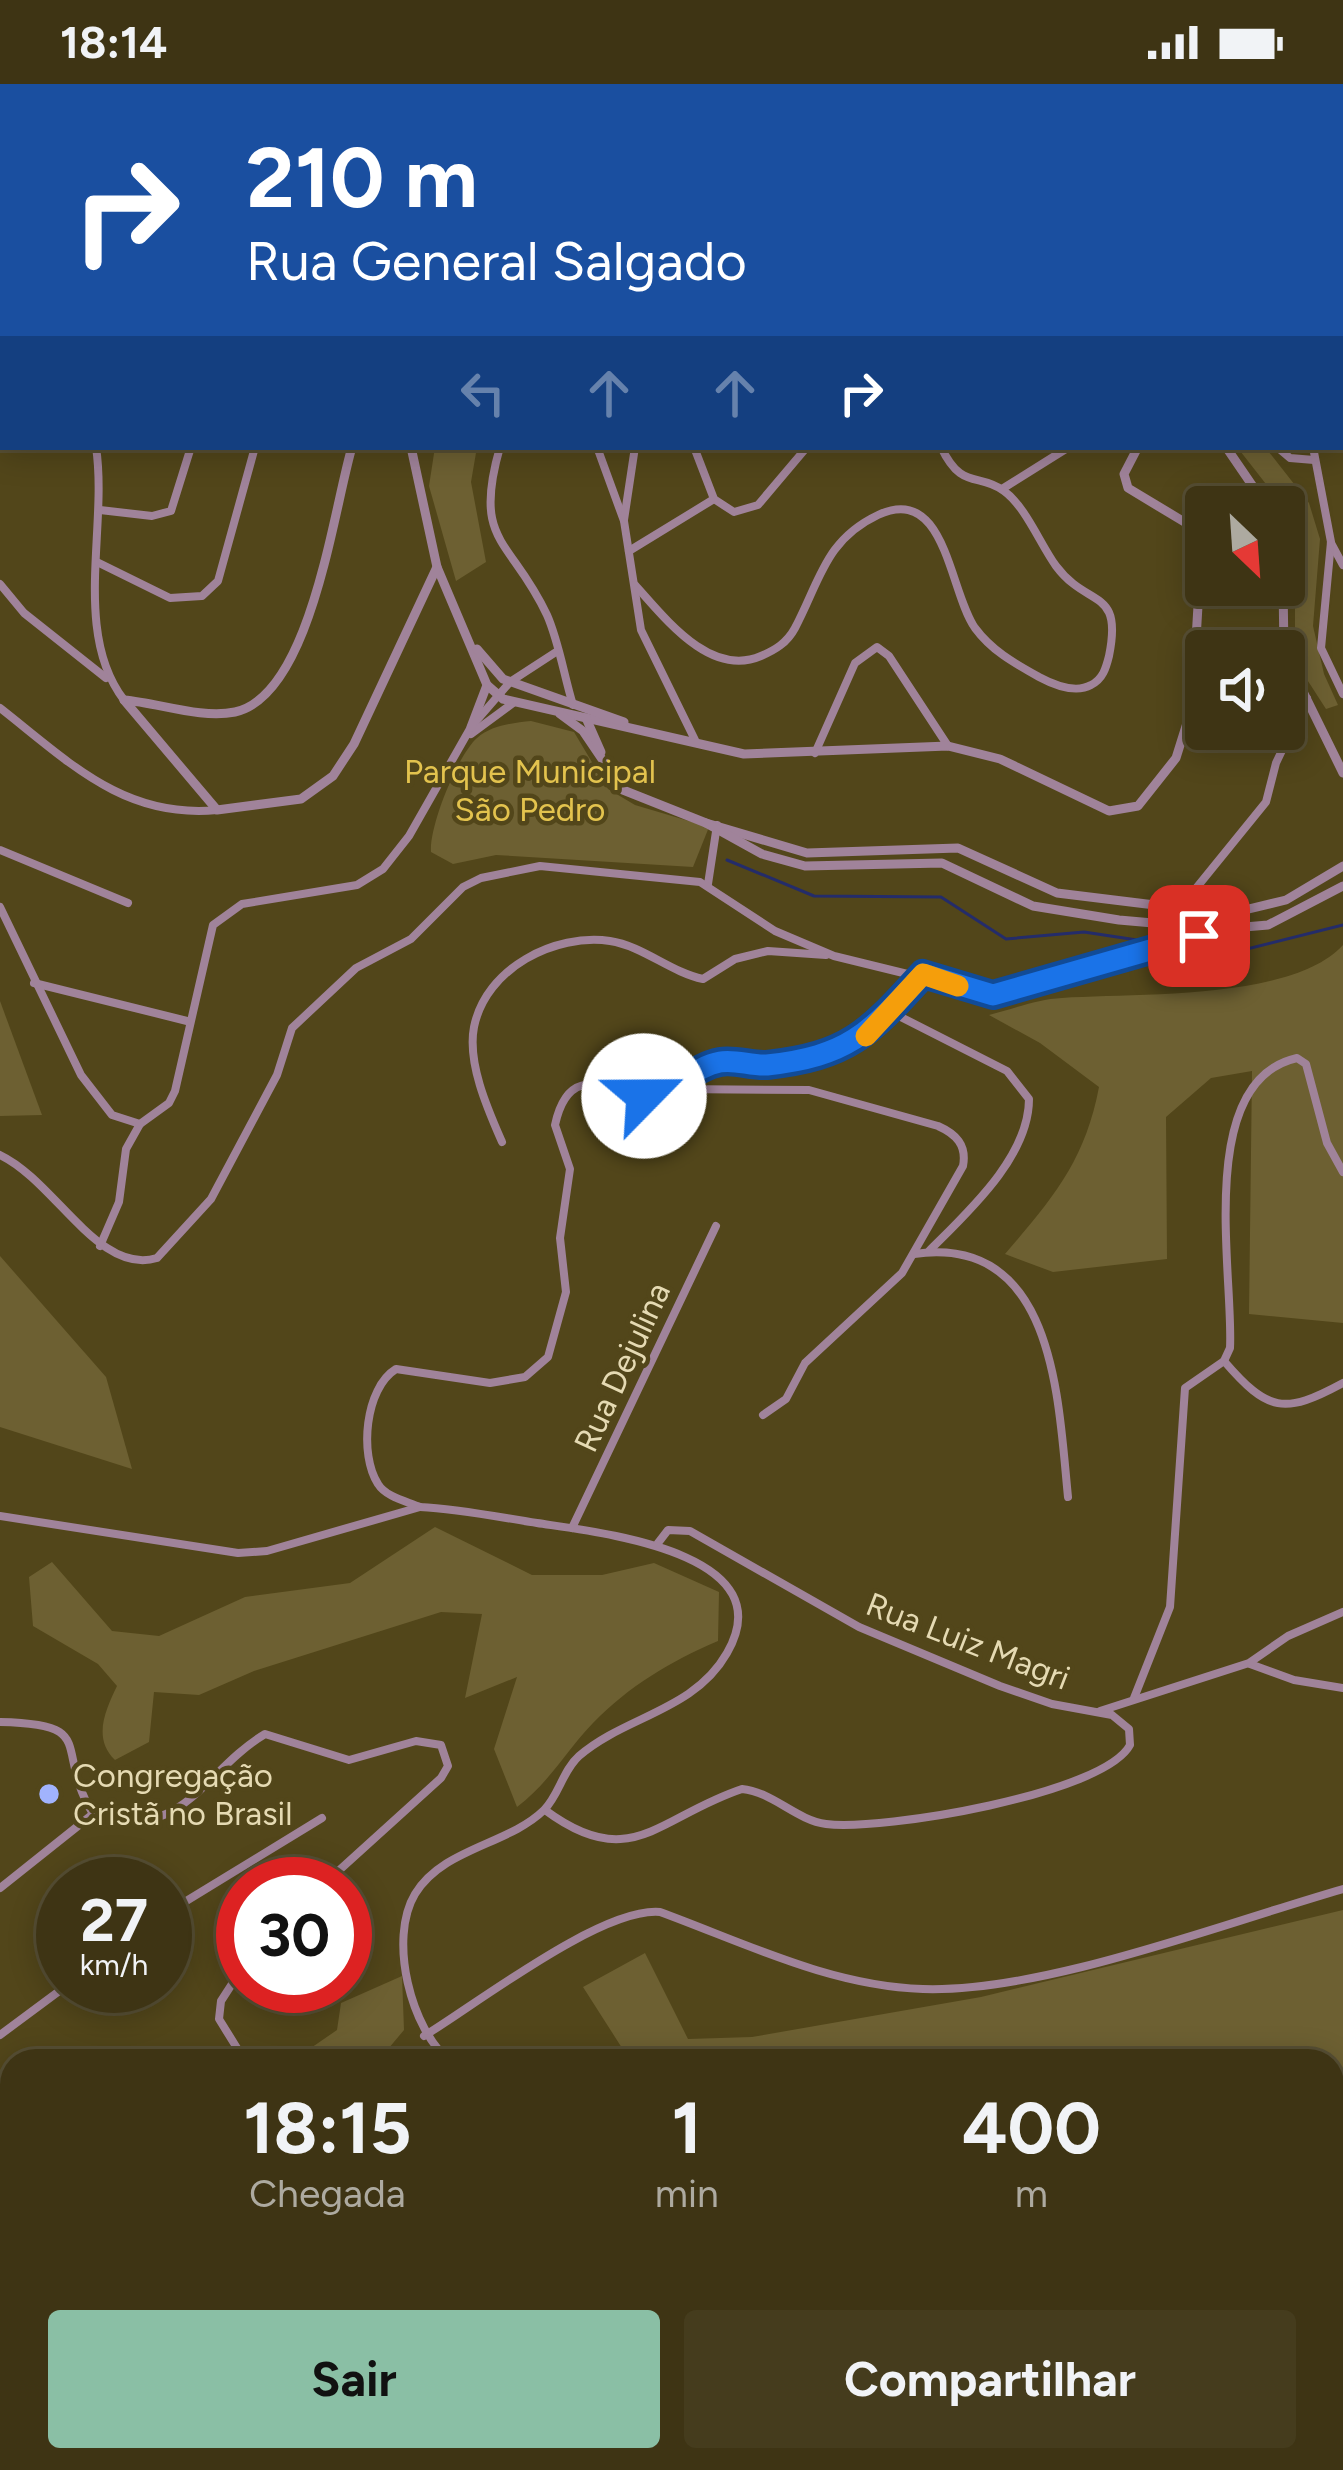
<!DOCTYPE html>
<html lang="pt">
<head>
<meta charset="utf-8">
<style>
  body { margin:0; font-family:Figtree,sans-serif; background:#453c1d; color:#f1f3f6; height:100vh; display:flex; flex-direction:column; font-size:45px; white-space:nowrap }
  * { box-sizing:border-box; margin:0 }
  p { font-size:39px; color:#adaaa0 }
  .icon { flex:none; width:66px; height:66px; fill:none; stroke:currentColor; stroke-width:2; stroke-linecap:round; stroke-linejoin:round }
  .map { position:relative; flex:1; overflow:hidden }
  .side { position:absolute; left:0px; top:1965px; width:1344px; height:423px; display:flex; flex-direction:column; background:#3e3414; border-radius:36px 36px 0 0; box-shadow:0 6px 30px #0003,0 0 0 3px #574f34 }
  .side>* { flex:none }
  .top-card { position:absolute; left:0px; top:0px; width:1344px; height:366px; box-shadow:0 6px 30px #0003,0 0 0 3px #574f34; background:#1a4fa0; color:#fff; overflow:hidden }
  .needle { width:78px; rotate:155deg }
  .controls { position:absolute; left:1185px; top:402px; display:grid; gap:24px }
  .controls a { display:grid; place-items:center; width:120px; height:120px; border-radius:12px; background:#3e3414; box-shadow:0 6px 30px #0003,0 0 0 3px #574f34; font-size:60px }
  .speed { position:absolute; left:36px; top:1773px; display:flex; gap:24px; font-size:60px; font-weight:700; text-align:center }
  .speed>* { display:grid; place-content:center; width:156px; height:156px; border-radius:50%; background:#3e3414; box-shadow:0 6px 30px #0003,0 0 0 3px #574f34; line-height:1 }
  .speed small { font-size:30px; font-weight:400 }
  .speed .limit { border:18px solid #d22; background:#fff; color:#111 }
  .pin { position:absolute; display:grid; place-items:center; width:102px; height:102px; color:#fff; margin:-51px; border-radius:24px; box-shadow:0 6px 18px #0006 }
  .me { position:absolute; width:132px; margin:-66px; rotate:67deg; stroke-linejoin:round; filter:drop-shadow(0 0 9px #0008) }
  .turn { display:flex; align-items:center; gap:42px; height:252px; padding:0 48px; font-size:54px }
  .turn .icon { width:156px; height:156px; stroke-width:2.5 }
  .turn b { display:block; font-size:84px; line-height:102px }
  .lanes { display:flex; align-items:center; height:114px; padding:0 48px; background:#0003; justify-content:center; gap:60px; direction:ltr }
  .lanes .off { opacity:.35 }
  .eta { display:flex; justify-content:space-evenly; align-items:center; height:204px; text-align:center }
  .eta b { font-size:72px; font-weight:700; line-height:84px }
  .action { display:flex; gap:24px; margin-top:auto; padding:24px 48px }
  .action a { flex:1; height:138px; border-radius:12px; background:#8abfa5; color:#111; font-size:48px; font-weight:700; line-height:138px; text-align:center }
  .action a+a { background:#453c1d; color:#f1f3f6 }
  .status { display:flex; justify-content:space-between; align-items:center; height:84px; padding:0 60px; background:#3e3414; direction:ltr }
  .status svg { height:33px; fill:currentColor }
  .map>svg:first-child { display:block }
  .green { fill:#6d6032 }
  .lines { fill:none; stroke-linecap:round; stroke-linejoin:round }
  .stream { stroke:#242c6a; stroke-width:3 }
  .minor { stroke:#a0839a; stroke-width:8 }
  .tertiary { stroke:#a0839a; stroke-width:9 }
  .route-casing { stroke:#114b97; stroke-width:30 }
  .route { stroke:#1a73e8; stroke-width:21 }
  .slow { stroke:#f59e0b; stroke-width:21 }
  .poi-dot { fill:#a1b3fd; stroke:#52461a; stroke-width:4.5 }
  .labels { text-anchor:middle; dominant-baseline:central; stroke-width:9; stroke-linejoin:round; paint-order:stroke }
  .park-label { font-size:33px; fill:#e3c34e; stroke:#52461a }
  .street-label { font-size:33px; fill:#e5dab3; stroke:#52461a }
  .poi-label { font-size:33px; fill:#e5dab3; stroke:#52461a; text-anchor:start }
</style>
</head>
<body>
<div class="status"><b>18:14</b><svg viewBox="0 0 49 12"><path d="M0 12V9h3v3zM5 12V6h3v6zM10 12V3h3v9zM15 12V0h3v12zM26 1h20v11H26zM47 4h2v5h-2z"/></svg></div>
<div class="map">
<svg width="1343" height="2386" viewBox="0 0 1343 2386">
  <rect width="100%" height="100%" fill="#52461a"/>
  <g class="green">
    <polygon points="146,0 362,0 363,3 154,3"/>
    <polygon points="435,363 477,363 471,398 486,478 456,497 429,402"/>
    <polygon points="1237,363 1265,363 1309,419 1320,455 1313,542 1324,590 1338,621 1326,625 1306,594 1295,555 1295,468 1284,423"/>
    <path d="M 531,637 L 574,648 L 608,705 L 635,721 L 709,743 L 693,783 L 496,771 L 453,780 L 431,768 C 429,743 457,672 477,654 C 492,641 513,639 531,637 Z"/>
    <path d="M 1343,861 L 1343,1239 L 1249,1230 L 1252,987 L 1211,994 L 1166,1033 L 1167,1175 L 1053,1188 L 1005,1170 C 1053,1114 1085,1077 1099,1003 L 1040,959 L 989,931 C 1013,925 1038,915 1062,914 C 1134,909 1292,917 1343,861 Z"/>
    <polygon points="0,917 42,1031 0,1032"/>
    <polygon points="0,1172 106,1293 132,1385 0,1343"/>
    <path d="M 435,1443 L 532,1491 L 602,1491 L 654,1479 L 719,1508 L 718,1557 C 671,1577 629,1602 593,1639 C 566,1667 549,1699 517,1723 L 494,1665 L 517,1593 L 465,1614 L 482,1530 L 441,1528 L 254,1587 L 199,1611 L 154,1608 L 149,1658 L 115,1676 C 92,1654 106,1625 117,1602 L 98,1580 L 33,1542 L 29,1493 L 52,1478 L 112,1547 L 159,1552 L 245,1513 L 350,1499 Z"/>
    <polygon points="1343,1826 1343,2021 1332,2023 1332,1977 607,1977 622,1964 583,1903 645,1869 688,1955 752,1953 981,1913"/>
    <polygon points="402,1892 404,1946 378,1977 292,1977 337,1946 341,1919"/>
    <path d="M 1343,2201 L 1343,2316 L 1338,2318 C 1327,2276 1332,2240 1343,2201 Z"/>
    <polygon points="584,2376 865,2376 862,2386 588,2386"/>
    <polygon points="919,2376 1299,2376 1297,2386 920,2386"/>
  </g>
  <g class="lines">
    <g class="stream">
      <polyline points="727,776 814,812 941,813 1006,855 1084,848 1137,856"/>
      <polyline points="1173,872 1223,871 1343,841"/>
    </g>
    <g class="minor">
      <polyline points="110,0 115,3"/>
      <polyline points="382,0 383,3"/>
      <polyline points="1152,0 1156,3"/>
      <polyline points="1338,0 1343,3"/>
      <polyline points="22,3 23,0"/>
      <polyline points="483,3 483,0"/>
      <polyline points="594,3 595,0"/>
      <polyline points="767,3 773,0"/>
      <polyline points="877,3 879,0"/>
      <polyline points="0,88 3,77"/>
      <polyline points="1341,125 1343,127"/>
      <polyline points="0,192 3,194"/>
      <polyline points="1341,252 1343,253"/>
      <path d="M 96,363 C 108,443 72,548 124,616"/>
      <path d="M 500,363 C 472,460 511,454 547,531 C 559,558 564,592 573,621"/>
      <polyline points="597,363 624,437 641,546 695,656"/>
      <polyline points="694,363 714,415 734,428 758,421 807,363"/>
      <polyline points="1277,363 1290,374 1314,376"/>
      <polyline points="1313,363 1331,458 1321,564 1343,610"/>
      <polyline points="1002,405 1069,363"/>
      <polyline points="100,426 152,432 171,427 191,363"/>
      <polyline points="624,436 635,363"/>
      <polyline points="1331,459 1343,481"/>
      <polyline points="629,467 714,415"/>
      <polyline points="99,479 170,514 202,512 218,497 255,363"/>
      <polyline points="0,500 24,529 106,594"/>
      <path d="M 635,501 C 665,534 710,594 761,572 C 775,566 787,559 795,544 C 820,497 825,456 878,431 C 946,399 949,507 975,544 C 992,567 1014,579 1039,593 C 1054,601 1075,610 1091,601 C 1103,595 1106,584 1109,572 C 1123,503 1088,525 1056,482 C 1040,460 1026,423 1004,407 C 978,388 962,407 941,363"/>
      <path d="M 0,624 C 69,678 124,735 217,726"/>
      <polyline points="471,650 513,619"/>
      <polyline points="815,669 855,579 877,563 889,572 948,662"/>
      <polyline points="0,766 128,819"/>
      <polyline points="708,800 717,741"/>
      <polyline points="0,823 81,991 112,1031 140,1040 169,1019 175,1007 213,841 242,820 357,801 383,785 409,752 471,643 510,598 556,568"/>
      <polyline points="1180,824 1266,718 1276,679 1307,614"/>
      <polyline points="34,899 187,937"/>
      <path d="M 889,927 L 1007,987 L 1029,1015 C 1029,1073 968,1128 929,1167"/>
      <path d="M 673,1005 L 809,1006 L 938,1042 C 956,1050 967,1061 963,1082 L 902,1189 L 805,1279 L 786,1315 L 763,1331"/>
      <path d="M 502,1058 C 488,1026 467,979 474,943 C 486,884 555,849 610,857 C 643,862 670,888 703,895 L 735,875 L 768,867 L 826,871"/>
      <path d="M 0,1071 C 55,1097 99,1192 157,1174 L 211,1115 L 277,991 L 292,944 L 356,884 L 411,855 L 463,803 L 481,794 L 540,782 L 700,798 L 775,847 L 834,872 L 993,911 L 1220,846"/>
      <polyline points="100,1162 119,1118 126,1065 140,1040"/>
      <path d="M 914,1170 C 1055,1150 1058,1314 1068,1413"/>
      <path d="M 1224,1277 C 1268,1328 1284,1331 1343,1299"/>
      <polyline points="0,1432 238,1469 267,1467 420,1423"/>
      <polyline points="572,1444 716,1142"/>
      <polyline points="1250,1580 1294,1596 1343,1604"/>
      <path d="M 1134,1614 L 1170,1523 L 1185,1304 L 1224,1277 L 1230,1264 C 1234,1192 1194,997 1297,974 L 1306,980 L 1327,1059 L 1343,1088"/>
      <polyline points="1100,1627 1249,1579 1288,1552 1343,1528"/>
      <path d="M 0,1638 C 100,1640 53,1664 93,1730 C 183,1760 202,1688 265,1650 L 349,1676 L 416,1657 L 441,1661 L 448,1682 L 441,1694 L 324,1800"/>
      <path d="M 545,1726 C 631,1790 658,1733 742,1705 C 773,1708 796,1736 826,1740 C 883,1747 1104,1710 1130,1661 L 1129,1645 L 1112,1631 L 1052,1620 L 1000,1602 L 859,1543 L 690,1447 L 668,1446 L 658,1459"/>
      <polyline points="0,1804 93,1730"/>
      <polyline points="165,1830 322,1734"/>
      <polyline points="243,1883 221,1917 219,1935 245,1977"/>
      <polyline points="0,1951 66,1902"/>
      <path d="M 424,1952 C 478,1919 602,1823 660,1828 C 745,1859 830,1902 923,1905 C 1043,1909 1224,1839 1343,1805"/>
      <path d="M 450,1977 C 411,1946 388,1855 415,1810 C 443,1764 508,1761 544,1726 C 559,1711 563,1686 579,1672 C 625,1632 694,1627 727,1569 C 786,1467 595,1448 537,1439 C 498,1433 459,1425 420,1423 C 406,1417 386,1413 378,1400 C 359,1371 365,1304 396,1285 L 490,1299 L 525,1293 L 548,1273 L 566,1208 L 560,1154 L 570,1085 L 555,1041 C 569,976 609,1007 650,1013 L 719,978 L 789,978 L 853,958 L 874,946 L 923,890"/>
      <polyline points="1332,2116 1343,2114"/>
      <polyline points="0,2232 12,2258"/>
      <polyline points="0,2353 12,2349"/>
      <polyline points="99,2386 103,2376"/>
      <polyline points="336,2386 360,2376"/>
      <polyline points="475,2386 478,2376"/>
    </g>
    <g class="tertiary">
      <polyline points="411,363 437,483 487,601 503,615 744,670 948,662 1000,675 1109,727 1138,722 1176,674 1192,623 1201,471 1186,439 1128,404 1124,390 1138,363"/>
      <polyline points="1226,363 1267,423"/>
      <polyline points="1283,501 1284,567"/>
      <polyline points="477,565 503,595 624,638"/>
      <polyline points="1284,569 1343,689"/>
      <polyline points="124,616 217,726 301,715 333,692 354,660 437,483"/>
      <path d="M 124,616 C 159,619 201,635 235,628 C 311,611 333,427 352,363"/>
      <polyline points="560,630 583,647 623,706 706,739 807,769 958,764 1057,809 1228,830 1286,816 1343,782"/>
      <polyline points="586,634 601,668"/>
      <polyline points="471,643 487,601"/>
      <polyline points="706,739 762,770 805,782 942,779 1033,822 1119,836 1221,845 1268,841 1343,802"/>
    </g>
  </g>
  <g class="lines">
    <defs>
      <path id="route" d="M 644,1012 C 674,1010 692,983 720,978 C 735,975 751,982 767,981 C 850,972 870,948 923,890 L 993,911 L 1199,852"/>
    </defs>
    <use href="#route" class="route-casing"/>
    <use href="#route" class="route"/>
    <polyline class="slow" points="866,952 923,890 958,902"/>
  </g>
  <circle class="poi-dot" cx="49" cy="1710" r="12"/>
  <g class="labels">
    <g class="park-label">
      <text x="530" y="687">Parque Municipal<tspan x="530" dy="38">São Pedro</tspan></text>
    </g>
    <g class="street-label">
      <text transform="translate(622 1283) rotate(-65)">Rua Dejulina</text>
      <text transform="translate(968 1557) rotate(21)">Rua Luiz Magri</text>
    </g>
    <g class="poi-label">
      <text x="73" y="1691">Congregação<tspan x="73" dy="38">Cristã no Brasil</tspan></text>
    </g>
  </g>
</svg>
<div class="controls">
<a><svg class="needle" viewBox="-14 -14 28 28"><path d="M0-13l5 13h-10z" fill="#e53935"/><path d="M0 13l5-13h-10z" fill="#adaaa0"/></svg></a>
<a><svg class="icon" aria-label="sound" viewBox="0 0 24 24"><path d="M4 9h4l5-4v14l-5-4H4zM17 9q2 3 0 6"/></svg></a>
</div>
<div class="speed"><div>27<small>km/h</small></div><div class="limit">30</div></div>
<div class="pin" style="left:1199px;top:852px;background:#d93025"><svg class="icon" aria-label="arrive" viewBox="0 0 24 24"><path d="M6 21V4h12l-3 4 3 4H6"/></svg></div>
<svg class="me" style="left:644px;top:1012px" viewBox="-20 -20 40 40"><circle r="19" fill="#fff"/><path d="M0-13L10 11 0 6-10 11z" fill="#1a73e8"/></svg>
<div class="top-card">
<div class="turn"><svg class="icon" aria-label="right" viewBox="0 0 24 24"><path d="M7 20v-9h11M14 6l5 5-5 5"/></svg><div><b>210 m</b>Rua General Salgado</div></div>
<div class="lanes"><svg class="icon off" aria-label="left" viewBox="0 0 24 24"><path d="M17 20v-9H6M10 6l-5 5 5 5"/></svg><svg class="icon off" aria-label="ahead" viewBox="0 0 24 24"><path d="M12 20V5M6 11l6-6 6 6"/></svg><svg class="icon off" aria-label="ahead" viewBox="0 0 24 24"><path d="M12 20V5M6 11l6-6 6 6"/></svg><svg class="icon" aria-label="right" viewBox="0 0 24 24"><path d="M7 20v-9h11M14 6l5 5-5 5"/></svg></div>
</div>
<section class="side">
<div class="eta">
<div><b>18:15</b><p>Chegada</p></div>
<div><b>1</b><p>min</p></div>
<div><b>400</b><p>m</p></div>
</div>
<div class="action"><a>Sair</a><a>Compartilhar</a></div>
</section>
</div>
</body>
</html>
